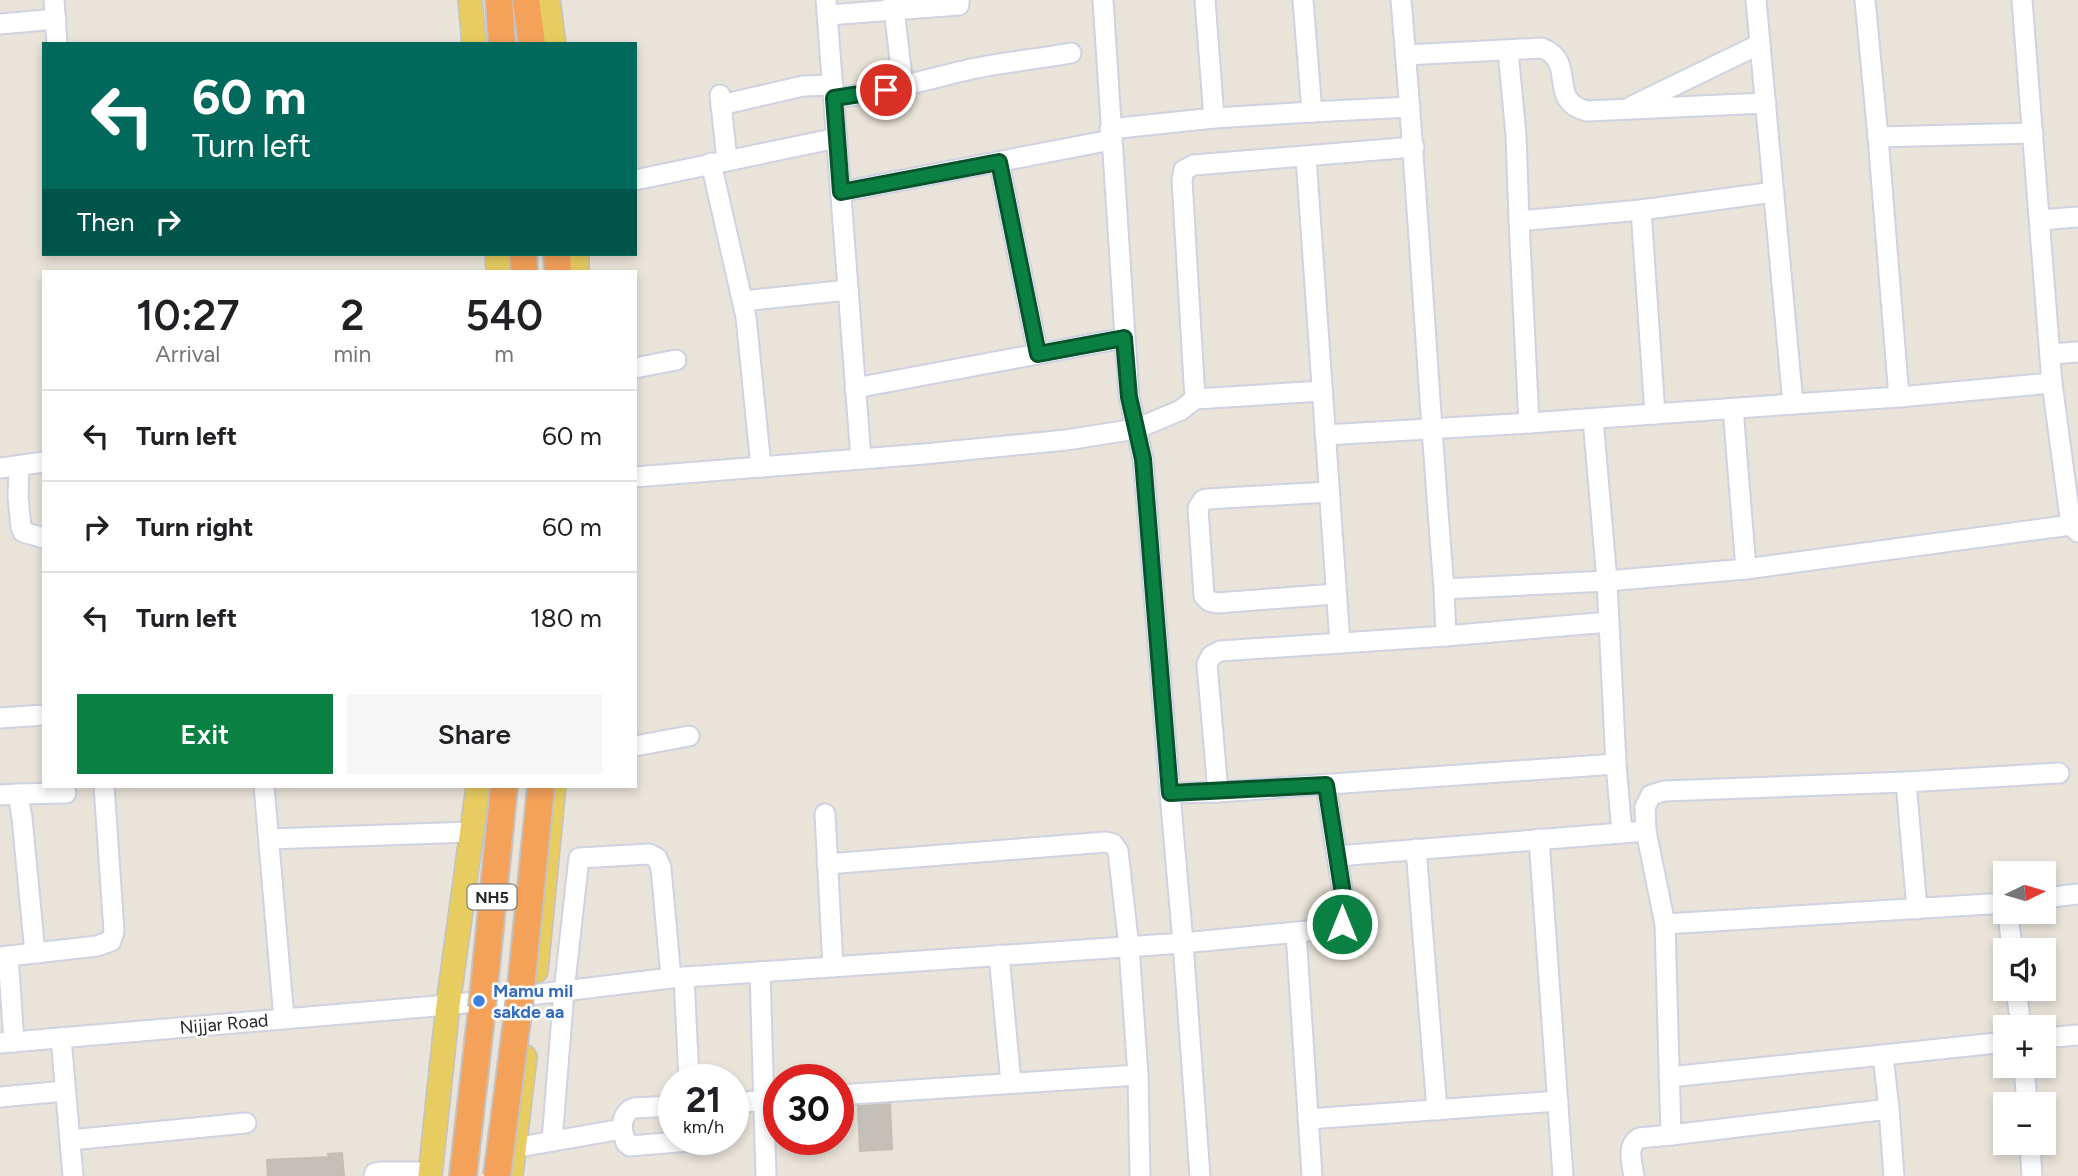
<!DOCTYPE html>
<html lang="en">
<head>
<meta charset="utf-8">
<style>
  body { margin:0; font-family:Figtree,sans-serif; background:#f6f6f6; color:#202124; height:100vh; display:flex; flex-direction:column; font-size:26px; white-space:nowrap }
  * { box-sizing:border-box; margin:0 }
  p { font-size:23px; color:#757577 }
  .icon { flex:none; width:38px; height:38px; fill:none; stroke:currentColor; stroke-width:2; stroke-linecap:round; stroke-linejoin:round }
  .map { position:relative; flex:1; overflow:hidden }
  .drawer { position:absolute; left:42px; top:270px; width:595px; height:518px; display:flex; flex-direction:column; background:#fff; border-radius:0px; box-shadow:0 4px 10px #0003 }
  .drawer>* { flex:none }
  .hud { position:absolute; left:42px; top:42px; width:595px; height:214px; border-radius:0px; box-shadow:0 4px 10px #0003; background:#00695c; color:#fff; overflow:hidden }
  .needle { width:46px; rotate:85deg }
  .controls { position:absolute; left:1993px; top:861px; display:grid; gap:14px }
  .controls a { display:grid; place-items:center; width:63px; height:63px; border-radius:0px; background:#fff; box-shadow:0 4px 10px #0003; font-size:35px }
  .speed { position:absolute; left:658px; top:1064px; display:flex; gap:14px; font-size:35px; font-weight:700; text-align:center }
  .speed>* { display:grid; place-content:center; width:91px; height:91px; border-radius:50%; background:#fff; box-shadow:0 4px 10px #0003; line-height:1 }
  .speed small { font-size:18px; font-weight:400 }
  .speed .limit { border:10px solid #d22; background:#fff; color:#111 }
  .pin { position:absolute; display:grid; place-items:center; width:60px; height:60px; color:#fff; margin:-30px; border:4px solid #fff; border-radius:50%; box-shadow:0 2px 7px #0007 }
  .me { position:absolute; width:77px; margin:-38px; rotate:0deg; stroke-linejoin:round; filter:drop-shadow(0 0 5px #0008) }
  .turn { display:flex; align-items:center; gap:24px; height:147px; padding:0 35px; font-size:32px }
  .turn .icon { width:91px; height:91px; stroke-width:2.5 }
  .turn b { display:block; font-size:49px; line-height:60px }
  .then { display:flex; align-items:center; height:66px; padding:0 35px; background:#0003; gap:14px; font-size:26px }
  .eta { display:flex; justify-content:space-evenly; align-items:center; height:119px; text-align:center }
  .eta b { font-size:42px; font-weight:600; line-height:49px }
  .primary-button { display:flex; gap:14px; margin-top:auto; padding:14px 35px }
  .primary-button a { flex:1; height:80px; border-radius:0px; background:#0b8043; color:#fff; font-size:28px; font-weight:600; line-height:80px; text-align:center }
  .primary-button a+a { background:#f6f6f6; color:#202124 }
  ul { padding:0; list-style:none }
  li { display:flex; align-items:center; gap:21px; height:91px; padding:0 35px; border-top:2px solid #e0e0e0 }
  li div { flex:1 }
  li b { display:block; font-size:26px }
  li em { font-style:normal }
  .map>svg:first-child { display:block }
  .building { fill:#c4c0b9; stroke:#c4bfb4; stroke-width:2 }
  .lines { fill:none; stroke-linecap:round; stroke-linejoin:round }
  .minor-casing { stroke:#cfd2e0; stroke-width:23 }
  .major-casing { stroke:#c3c3c3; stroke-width:26 }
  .highway-casing { stroke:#c3c3c3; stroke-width:30 }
  .minor { stroke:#fff; stroke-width:19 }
  .major { stroke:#e7cc60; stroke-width:23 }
  .highway { stroke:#f4a15a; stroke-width:26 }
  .highway-bridge-casing { stroke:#c3c3c3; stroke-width:30; stroke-linecap:butt }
  .highway-bridge { stroke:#f4a15a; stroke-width:26 }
  .route-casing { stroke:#07532c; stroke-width:18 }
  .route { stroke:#0b8043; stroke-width:12 }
  .shop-dot { fill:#3f7fe0; stroke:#fff; stroke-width:2.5 }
  .labels { text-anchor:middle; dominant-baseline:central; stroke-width:5; stroke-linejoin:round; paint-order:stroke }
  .shield { fill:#fff; stroke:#686868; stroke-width:2 }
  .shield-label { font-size:16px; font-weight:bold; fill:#272727 }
  .shop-label { font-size:18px; font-weight:bold; fill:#366cbe; stroke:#fff; text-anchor:start }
  .street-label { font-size:18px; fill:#272727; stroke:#fff }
</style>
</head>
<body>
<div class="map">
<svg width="2078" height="1176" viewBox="0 0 2078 1176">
  <rect width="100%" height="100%" fill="#e9e3d9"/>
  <g class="building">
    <polygon points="890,1104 892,1149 860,1151 858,1106"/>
    <polygon points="342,1153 344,1176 268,1176 267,1160 329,1157 328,1154"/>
  </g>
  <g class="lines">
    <defs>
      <g id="minor">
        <polyline points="54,0 57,44"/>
        <polyline points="826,0 861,459"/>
        <polyline points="893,0 903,86"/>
        <polyline points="1103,0 1129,397 1143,459 1170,793"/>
        <path d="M 1401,0 C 1418,196 1428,393 1444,589"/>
        <polyline points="1756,0 1793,404 1899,397 2052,383"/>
        <polyline points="1865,0 1878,137 1899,397"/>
        <polyline points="2022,0 2052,383 2071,525 2078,532"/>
        <polyline points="828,15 959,5 959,0"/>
        <polyline points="0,24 56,19"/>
        <polyline points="1508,51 1516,135 1519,221 1529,423"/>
        <path d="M 1406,55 L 1542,48 C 1578,62 1546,101 1587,111 L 1766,103"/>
        <polyline points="720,95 727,160"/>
        <path d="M 834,98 C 881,93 925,80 971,69 C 1004,62 1038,59 1071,53"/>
        <polyline points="721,105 803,86 833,85"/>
        <polyline points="1632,106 1760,44"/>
        <polyline points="1312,112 1410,107"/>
        <polyline points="1214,118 1312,112 1303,0"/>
        <polyline points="1110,129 1214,118 1205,0"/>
        <polyline points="1878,137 2033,133"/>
        <polyline points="1306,157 1340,643"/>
        <polyline points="999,162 1038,354"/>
        <polyline points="711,163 746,317 761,467"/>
        <polyline points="635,180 837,138"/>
        <polyline points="841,192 1111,140"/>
        <polyline points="1641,210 1655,414"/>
        <polyline points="2040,220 2078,217"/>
        <polyline points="1519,221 1641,210 1774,192"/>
        <polyline points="743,301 848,290"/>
        <polyline points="2050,354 2078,352"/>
        <polyline points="635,368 676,360"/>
        <polyline points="855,388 1124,338"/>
        <polyline points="1322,391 1195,399 1182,180 1184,170 1194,165 1414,147"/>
        <polyline points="1733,408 1746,569"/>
        <polyline points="1593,419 1607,581 1616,764 1622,833"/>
        <polyline points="1325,435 1529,423 1793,404"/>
        <polyline points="19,466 18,497 21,527 23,532 44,538"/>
        <polyline points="0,468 44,462"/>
        <polyline points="635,477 924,454 1066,440 1136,429 1181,410 1195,399"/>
        <polyline points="1329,492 1207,499 1203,500 1198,508 1204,596 1209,601 1217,603 1335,594"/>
        <polyline points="1446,636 1609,622"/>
        <polyline points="0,718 44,715"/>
        <polyline points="635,746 689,736"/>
        <polyline points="1326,785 1337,856"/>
        <polyline points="264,786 284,1019"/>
        <polyline points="1218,792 1616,764"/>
        <polyline points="18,794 66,793"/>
        <polyline points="0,795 18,794 22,818 35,953 0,957"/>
        <polyline points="825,814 833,967"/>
        <polyline points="1646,831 1645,807 1651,795 1664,791 1906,782"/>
        <polyline points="269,839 471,832"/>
        <polyline points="1539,839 1563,1176"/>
        <polyline points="1416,849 1437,1110"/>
        <polyline points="827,864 1106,842 1113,844 1118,851 1129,947 1138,1075 1140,1176"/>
        <polyline points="2044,898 2078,894"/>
        <polyline points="1917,909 1906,782 2059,773"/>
        <polyline points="2008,912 2012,950"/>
        <polyline points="1665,924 1671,1135 1889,1109 1883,1055 2006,1042"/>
        <polyline points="1296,933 1312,1176"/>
        <polyline points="35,953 97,946 111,941 114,931 104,786"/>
        <polyline points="999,955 1011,1083"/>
        <polyline points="8,956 14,1042"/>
        <polyline points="760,972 766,1176"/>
        <polyline points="684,977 689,1080"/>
        <polyline points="2016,989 2021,1027"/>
        <polyline points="61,1038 73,1176"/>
        <polyline points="2044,1038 2078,1035"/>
        <polyline points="0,1043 448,1005 671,978 1183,943 1170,793 1218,792 1207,664 1211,656 1220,651 1446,636 1444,589 1607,581 1746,569 2071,525"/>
        <polyline points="2024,1066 2027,1104"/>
        <polyline points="1669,1077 1883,1055"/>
        <polyline points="838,1095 1138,1075"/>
        <polyline points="0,1097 65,1091"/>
        <polyline points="733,1103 779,1099"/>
        <polyline points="1889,1109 1894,1176"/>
        <polyline points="1308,1119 1558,1101"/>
        <polyline points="622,1129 626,1143 630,1146 713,1139"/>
        <polyline points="70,1140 246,1123"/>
        <polyline points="552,1141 564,991 579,858 649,854 657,858 661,868 671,978"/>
        <polyline points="2030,1143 2032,1176"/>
        <path d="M 514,1148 L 622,1129 C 623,1119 624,1112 634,1108 L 674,1106"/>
        <polyline points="374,1176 375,1173 380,1172 430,1172"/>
        <polyline points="1200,1176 1183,943 1338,928 1343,924 1346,913 1337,856 1646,831 1665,924 2006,903"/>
        <path d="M 1634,1176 C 1632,1163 1626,1146 1639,1138 L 1671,1135"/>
      </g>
      <g id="major">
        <polyline points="470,0 474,44"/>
        <polyline points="548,0 554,44"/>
        <polyline points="497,254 498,271"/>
        <polyline points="577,254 577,271"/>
        <polyline points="536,971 554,786"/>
        <polyline points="430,1176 448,1005 478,786"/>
        <polyline points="511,1176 525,1057"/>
      </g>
      <g id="highway">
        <polyline points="499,0 502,44"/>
        <polyline points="526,0 532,44"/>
        <polyline points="523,254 524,271"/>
        <polyline points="557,254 558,271"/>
        <polyline points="463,1176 482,1008"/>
      </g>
    </defs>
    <use href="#minor" class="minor-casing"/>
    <use href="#major" class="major-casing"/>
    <use href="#highway" class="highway-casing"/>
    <use href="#minor" class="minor"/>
    <use href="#major" class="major"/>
    <use href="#highway" class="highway"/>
    <defs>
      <g id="highway-bridge">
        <polyline points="482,1008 504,786"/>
        <polyline points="497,1176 520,997 541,786"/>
      </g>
    </defs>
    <use href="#highway-bridge" class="highway-bridge-casing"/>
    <use href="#highway-bridge" class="highway-bridge"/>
  </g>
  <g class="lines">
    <defs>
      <polyline id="route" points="886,90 834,98 841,192 999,162 1038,354 1124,338 1129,397 1143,459 1170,793 1326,785 1346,913 1342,924"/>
    </defs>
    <use href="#route" class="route-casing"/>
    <use href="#route" class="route"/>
  </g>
  <circle class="shop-dot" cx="479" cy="1001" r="7"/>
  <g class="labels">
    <rect class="shield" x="467.5" y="884.5" width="49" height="25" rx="5"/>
    <g class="shield-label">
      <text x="492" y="897">NH5</text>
    </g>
    <g class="shop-label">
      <text x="493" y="991">Mamu mil<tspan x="493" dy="21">sakde aa</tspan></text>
    </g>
    <g class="street-label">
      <text transform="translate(224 1024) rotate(-5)">Nijjar Road</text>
    </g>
  </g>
</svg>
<div class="controls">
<a><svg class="needle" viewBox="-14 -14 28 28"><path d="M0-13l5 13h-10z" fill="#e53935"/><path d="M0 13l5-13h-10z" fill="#757577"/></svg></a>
<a><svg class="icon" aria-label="sound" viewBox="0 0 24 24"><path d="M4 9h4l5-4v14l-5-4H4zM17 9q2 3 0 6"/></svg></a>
<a>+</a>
<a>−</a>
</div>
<div class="speed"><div>21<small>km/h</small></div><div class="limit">30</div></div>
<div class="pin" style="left:886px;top:90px;background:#d93025"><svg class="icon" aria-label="arrive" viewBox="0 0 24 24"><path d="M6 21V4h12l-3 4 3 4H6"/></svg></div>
<svg class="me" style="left:1342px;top:924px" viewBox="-20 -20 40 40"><circle r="17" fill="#0b8043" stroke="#fff" stroke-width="3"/><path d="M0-11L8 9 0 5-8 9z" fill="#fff"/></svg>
<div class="hud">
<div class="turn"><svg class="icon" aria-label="left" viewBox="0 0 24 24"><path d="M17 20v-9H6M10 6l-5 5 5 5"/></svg><div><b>60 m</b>Turn left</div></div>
<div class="then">Then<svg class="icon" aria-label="right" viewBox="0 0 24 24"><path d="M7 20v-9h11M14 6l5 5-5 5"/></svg></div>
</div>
<section class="drawer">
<div class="eta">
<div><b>10:27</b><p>Arrival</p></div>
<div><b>2</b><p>min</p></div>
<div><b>540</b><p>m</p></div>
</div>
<ul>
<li><svg class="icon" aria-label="left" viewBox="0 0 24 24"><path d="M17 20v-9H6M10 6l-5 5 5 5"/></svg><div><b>Turn left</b></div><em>60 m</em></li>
<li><svg class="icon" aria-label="right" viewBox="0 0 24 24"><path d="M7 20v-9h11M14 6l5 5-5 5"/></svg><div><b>Turn right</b></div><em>60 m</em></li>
<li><svg class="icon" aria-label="left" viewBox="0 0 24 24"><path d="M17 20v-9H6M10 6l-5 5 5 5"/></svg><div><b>Turn left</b></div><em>180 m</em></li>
</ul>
<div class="primary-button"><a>Exit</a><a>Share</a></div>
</section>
</div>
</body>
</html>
